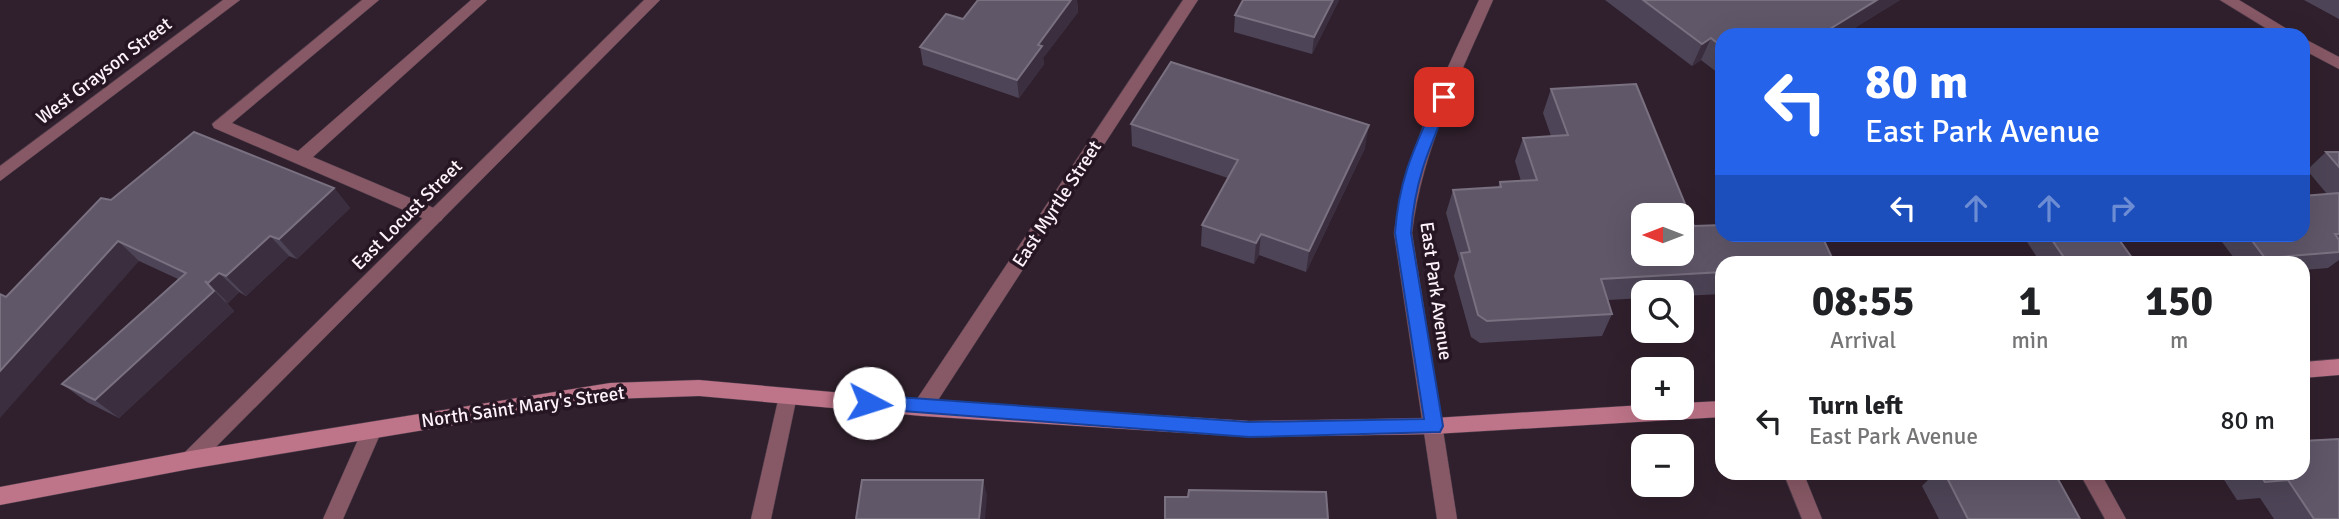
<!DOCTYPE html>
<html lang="en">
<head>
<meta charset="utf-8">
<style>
  body { margin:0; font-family:Signika,sans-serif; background:#f2f2f2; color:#202124; height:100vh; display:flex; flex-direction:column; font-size:26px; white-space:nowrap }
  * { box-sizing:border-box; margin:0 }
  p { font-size:23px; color:#757577 }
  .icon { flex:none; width:38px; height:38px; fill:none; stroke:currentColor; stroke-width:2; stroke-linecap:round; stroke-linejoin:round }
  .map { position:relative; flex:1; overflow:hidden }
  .sheet { position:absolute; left:1715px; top:256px; width:595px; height:224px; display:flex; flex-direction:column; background:#fff; border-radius:21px; box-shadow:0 7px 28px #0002 }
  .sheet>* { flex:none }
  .hud { position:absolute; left:1715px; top:28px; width:595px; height:214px; border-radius:21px; box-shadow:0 7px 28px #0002; background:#2563eb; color:#fff; overflow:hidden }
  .needle { width:46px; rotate:270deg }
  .fabs { position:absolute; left:1631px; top:203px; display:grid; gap:14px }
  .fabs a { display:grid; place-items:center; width:63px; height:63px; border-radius:14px; background:#fff; box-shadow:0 7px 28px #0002; font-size:35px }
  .pin { position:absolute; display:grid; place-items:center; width:60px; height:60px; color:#fff; margin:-30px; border-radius:14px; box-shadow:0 4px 10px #0006 }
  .me { position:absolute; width:77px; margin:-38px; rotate:95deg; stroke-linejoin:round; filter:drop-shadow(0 0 5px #0008) }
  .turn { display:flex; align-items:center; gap:24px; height:147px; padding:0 35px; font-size:32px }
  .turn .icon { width:91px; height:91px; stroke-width:2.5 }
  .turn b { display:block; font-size:49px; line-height:60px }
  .lanes { display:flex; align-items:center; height:66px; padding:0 35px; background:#0003; justify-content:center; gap:35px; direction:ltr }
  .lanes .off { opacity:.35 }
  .eta { display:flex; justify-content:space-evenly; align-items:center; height:119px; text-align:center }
  .eta b { font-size:42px; font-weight:800; line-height:49px }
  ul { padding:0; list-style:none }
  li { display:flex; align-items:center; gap:21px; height:91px; padding:0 35px }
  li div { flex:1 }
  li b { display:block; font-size:26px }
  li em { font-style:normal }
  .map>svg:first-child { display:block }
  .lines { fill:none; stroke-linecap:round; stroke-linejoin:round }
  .service-casing { stroke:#4d3d4a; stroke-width:1 }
  .minor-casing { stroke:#4d3d4a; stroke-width:1 }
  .tertiary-casing { stroke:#4d3d4a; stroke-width:1 }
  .secondary-casing { stroke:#4d3d4a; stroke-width:1 }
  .service { fill:#875865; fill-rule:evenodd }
  .minor { fill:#875865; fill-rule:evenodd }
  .tertiary { fill:#875865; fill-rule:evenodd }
  .secondary { fill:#be7489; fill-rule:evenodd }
  .wall { fill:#4d4557 }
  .shaded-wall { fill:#3a2e3f }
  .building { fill:#605769; stroke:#797080; stroke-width:2; fill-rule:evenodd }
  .route { fill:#2563eb; stroke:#184099; stroke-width:2 }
  .labels { text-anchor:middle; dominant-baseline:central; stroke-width:7; stroke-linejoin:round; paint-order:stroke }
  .street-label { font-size:19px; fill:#fdf1fa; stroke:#261623 }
</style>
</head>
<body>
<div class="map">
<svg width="2339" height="519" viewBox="0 0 2339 519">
  <rect width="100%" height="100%" fill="#30202d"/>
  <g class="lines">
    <defs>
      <g id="service">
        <polygon points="362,0 379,0 232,123 298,151 471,0 487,0 313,157 441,211 444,216 441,221 429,221 214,128 212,124"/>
        <polygon points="372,422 379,424 382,430 343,519 323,519 365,424"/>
        <polygon points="1783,472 1803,472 1822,519 1802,519"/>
      </g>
      <g id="minor">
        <polygon points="644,0 660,0 197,466 190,469 183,466 180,460 183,454"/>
        <polygon points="1183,0 1198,0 929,414 922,416 915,414 912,408 915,402"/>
        <path d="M 1479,0 L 1493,0 C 1460,76 1422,149 1412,233 L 1457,519 L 1437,519 L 1394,233 C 1406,149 1444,76 1479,0 Z"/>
        <polygon points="2220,0 2239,0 2297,35 2277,35"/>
        <polygon points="2303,38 2339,57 2339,69 2303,50"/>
        <polygon points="788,388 795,390 797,396 771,519 751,519 779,396 781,390"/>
        <polygon points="2079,472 2100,472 2126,519 2105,519"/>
      </g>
      <polygon id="tertiary" points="223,0 240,0 0,181 0,166"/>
      <g id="secondary">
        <polygon points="2339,359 2339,375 2303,378 2303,362"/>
        <polygon points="699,380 922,400 1249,421 1434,418 1643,405 1643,408 1682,408 1682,403 1722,401 1722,417 1434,434 1249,437 922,416 699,396 610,399 190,469 0,505 0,487 190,451 610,383"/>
      </g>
    </defs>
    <use href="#service" class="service-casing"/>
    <use href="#minor" class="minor-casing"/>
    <use href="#tertiary" class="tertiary-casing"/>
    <use href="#secondary" class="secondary-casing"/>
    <use href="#service" class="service"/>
    <use href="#minor" class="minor"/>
    <use href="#tertiary" class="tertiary"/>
    <use href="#secondary" class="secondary"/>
  </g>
  <g class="wall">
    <polygon points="978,0 1077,0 1078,12 1043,58 1044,64 1019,98 923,65 920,47 963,19"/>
    <polygon points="1339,0 1312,54 1234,32 1235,15"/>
    <polygon points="1605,0 1900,0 1843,35 1722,35 1722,76 1701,60 1692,66"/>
    <polygon points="2304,0 2339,0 2339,19"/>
    <polygon points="1551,89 1694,226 1722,262 1722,294 1682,296 1682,292 1643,292 1643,298 1608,300 1612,314 1602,336 1480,343 1471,337 1454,276 1459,259 1446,213 1453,190 1498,187 1500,182 1521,181 1515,161 1523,138 1551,136 1543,113"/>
    <polygon points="1131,124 1365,148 1306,272 1259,255 1254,264 1201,246 1202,225 1228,178 1132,146"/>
    <polygon points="2326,152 2339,152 2339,260 2328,268 2303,270 2303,262 2237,262 2216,234 2303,234 2327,194 2307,170"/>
    <polygon points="334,188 350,208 297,259 289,256 246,296 239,292 228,303 225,301 234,311 119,418 87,402 62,384 178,279 139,261 6,297 111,200"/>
    <polygon points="2022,234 2115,234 2135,262 2040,262"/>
    <polygon points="1936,472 2054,472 2080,519 1939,519 1922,486"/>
    <polygon points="2219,472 2303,472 2339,519 2274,519 2260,498 2237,500"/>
  </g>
  <g class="shaded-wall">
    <polygon points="1071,0 1077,0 1078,12 1043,58 1044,64 1019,98 1017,80 1038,45"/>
    <polygon points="1333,0 1339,0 1312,54 1314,37"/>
    <polygon points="1877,0 1900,0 1843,35 1820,35"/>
    <polygon points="1711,38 1701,60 1692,66 1702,44"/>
    <polygon points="1369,125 1365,148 1306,272 1309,251"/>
    <polygon points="334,188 350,208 297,259 279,239"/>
    <polygon points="1261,234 1259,255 1254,264 1256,243"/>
    <polygon points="270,236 289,256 246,296 226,276"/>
    <polygon points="118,241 139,261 0,418 0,371"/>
    <polygon points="219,273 239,292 228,303 208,283"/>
    <polygon points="205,281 234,311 119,418 95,400"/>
    <polygon points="983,480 987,495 985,519 979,519"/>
  </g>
  <g class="building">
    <polygon points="978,0 1071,0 1038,45 1042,46 1017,80 920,47 946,14 963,19"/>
    <polygon points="1243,0 1333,0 1314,37 1235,15"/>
    <polygon points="1643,0 1877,0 1820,35 1722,35 1722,47 1711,38 1702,44"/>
    <polygon points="1171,62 1369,125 1309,251 1261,234 1256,243 1202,225 1238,160 1131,124"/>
    <path d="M 1636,84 L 1694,226 L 1722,225 L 1722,234 L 1821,234 L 1834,262 L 1722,262 L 1722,272 L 1601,279 L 1612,314 L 1487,321 L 1478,315 L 1461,253 L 1470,252 L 1453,190 L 1501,187 L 1500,182 L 1537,180 L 1523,138 L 1568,135 L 1551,89 ZM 1643,215 L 1682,215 L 1682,254 L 1643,254 Z"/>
    <polygon points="194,132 334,188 279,239 270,236 226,276 219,273 208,283 205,281 214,291 95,400 62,384 186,273 118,241 0,371 0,294 6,297 101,198 111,200"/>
    <polygon points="2326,152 2339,152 2339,167"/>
    <polygon points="2339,193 2339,234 2335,234 2339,240 2339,252 2265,258 2247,234 2303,234 2303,196"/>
    <polygon points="2048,234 2115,234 2135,262 2067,262"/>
    <polygon points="2339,439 2339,519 2314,519 2288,480 2265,482 2258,472 2303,472 2303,441"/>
    <polygon points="1944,472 2054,472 2080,519 1968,519"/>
    <polygon points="862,480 983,480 979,519 856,519"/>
    <polygon points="1189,490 1326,492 1328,519 1165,519 1165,497 1188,497"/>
  </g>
  <path class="route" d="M 1444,92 L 1451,97 C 1430,147 1415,177 1411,233 L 1443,426 L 1440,432 L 1249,437 L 863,408 L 860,403 L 863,397 L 869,395 L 1249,422 L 1424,419 L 1395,233 C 1399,177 1415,147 1437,97 Z"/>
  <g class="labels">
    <g class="street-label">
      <text transform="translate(104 71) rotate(-37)">West Grayson Street</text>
      <text transform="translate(1057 204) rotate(-57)">East Myrtle Street</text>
      <text transform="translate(407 215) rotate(-45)">East Locust Street</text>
      <text transform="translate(1436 291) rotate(82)">East Park Avenue</text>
      <text transform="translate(523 407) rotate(-8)">North Saint Mary's Street</text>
    </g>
  </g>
</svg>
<div class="fabs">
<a><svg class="needle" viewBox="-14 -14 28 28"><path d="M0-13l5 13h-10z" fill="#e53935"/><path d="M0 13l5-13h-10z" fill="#757577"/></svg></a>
<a><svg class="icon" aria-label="search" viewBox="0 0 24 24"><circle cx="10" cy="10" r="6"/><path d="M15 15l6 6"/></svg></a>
<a>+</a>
<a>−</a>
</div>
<div class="pin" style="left:1444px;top:97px;background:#d93025"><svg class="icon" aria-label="arrive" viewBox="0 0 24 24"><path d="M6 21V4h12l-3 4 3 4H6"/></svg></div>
<svg class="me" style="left:869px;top:403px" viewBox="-20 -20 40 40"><circle r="19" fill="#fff"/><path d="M0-13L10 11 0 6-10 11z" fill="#2563eb"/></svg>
<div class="hud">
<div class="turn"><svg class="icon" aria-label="left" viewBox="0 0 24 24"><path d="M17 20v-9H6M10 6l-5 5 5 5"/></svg><div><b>80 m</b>East Park Avenue</div></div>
<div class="lanes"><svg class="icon" aria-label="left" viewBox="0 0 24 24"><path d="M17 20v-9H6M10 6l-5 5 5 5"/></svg><svg class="icon off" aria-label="ahead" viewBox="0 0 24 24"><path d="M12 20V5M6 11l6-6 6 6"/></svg><svg class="icon off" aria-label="ahead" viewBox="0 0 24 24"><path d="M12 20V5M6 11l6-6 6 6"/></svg><svg class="icon off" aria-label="right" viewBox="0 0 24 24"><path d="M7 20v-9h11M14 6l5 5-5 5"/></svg></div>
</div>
<section class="sheet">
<div class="eta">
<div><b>08:55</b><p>Arrival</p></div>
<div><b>1</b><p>min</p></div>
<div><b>150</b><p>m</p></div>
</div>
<ul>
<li><svg class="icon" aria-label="left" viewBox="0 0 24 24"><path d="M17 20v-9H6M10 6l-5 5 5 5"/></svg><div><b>Turn left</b><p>East Park Avenue</p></div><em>80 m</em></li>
</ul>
</section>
</div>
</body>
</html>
